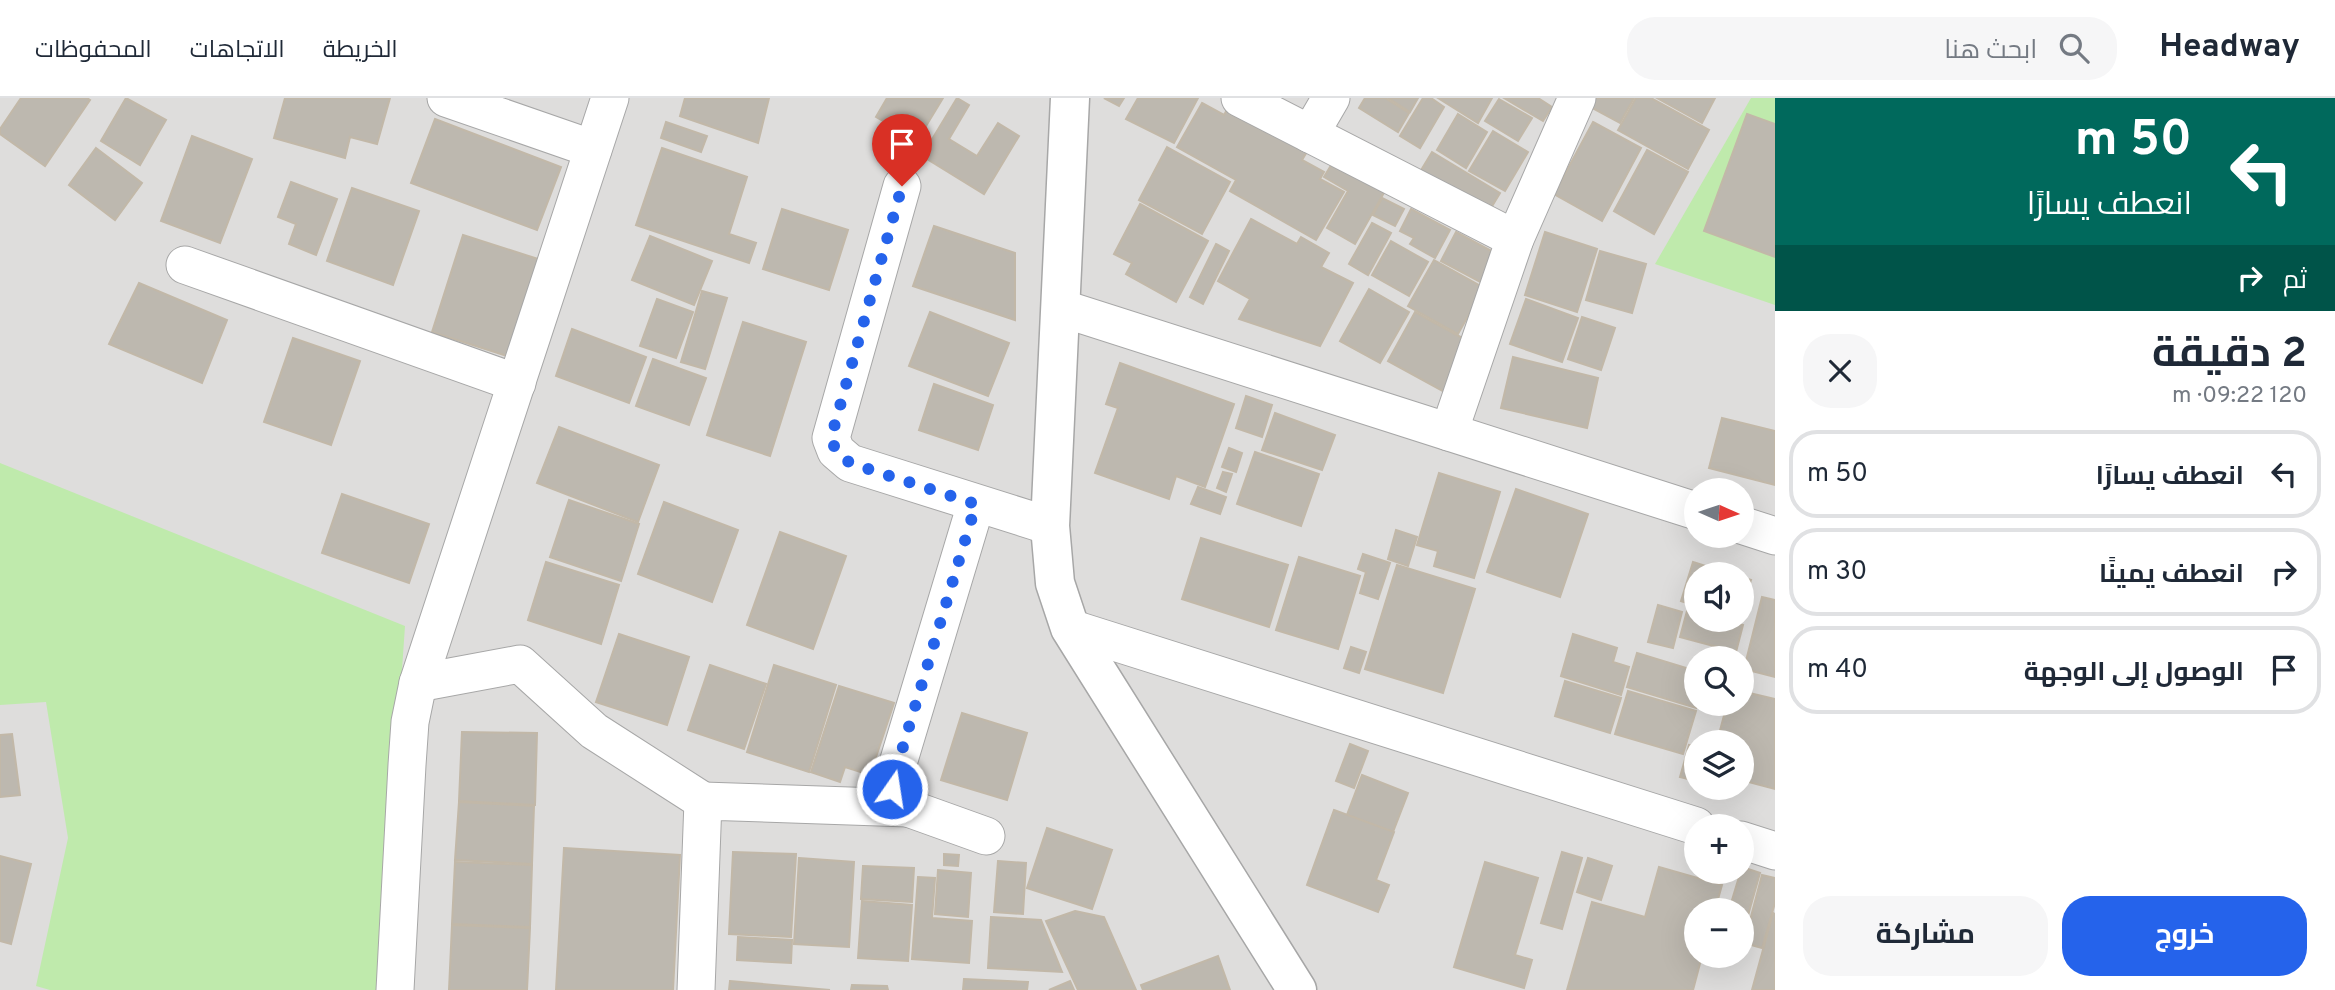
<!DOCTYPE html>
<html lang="ar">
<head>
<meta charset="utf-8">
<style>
  body { margin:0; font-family:Overpass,Cairo,sans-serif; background:#f6f6f7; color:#1f2937; direction:rtl; height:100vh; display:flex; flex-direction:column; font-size:26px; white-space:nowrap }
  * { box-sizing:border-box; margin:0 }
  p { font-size:23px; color:#747a83 }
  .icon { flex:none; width:38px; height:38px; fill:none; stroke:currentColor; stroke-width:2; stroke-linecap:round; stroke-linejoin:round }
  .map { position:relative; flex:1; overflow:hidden; direction:ltr }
  .details { display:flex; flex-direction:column; background:#fff; width:560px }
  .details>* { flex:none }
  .hud { background:#00695c; color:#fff; overflow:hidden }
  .needle { width:46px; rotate:93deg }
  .fabs { position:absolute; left:1684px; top:380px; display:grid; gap:14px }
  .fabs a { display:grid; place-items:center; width:70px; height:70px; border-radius:50%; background:#fff; box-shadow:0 7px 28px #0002; font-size:35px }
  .pin { position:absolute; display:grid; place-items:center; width:60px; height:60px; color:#fff; margin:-72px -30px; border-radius:50% 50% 50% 0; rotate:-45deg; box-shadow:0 0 7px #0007 }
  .pin .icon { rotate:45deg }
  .me { position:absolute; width:77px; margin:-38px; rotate:13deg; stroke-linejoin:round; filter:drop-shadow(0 0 5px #0008) }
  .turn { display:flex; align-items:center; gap:24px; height:147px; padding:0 28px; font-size:32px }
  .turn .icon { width:91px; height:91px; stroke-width:2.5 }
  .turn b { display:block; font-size:49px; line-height:60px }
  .then { display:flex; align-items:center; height:66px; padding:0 28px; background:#0003; gap:14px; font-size:26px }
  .round { display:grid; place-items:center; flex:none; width:74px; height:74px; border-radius:28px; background:#f6f6f7 }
  .headline { display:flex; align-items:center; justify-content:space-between; height:119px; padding:0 28px }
  h1 { font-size:42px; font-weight:700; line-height:52px }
  .button { display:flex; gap:14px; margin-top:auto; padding:14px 28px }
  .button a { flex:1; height:80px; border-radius:28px; background:#2563eb; color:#fff; font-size:28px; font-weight:700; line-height:80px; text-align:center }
  .button a+a { background:#f6f6f7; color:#1f2937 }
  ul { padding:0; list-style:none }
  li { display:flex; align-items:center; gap:21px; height:88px; margin:0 14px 10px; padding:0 14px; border:4px solid #e0e1e3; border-radius:28px }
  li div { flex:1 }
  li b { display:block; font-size:26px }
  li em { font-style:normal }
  header { display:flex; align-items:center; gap:42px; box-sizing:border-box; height:98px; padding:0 35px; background:#fff; border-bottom:2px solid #e0e1e3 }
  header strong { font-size:33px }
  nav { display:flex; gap:38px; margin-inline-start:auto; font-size:24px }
  .search { width:490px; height:63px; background:#f6f6f7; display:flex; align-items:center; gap:18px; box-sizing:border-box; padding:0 24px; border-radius:28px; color:#747a83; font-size:26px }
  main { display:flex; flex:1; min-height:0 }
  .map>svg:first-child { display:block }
  .residential { fill:#dedddc; fill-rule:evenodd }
  .grass { fill:#bfeaac }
  .building { fill:#bdb8af; stroke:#c2b8a8; stroke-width:2 }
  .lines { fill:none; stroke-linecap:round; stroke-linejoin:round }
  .minor-casing { stroke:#a7a7a7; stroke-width:39 }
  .tertiary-casing { stroke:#a7a7a7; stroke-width:41 }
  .minor { stroke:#fff; stroke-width:37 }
  .tertiary { stroke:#fff; stroke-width:38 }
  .route { stroke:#2563eb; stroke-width:12; stroke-dasharray:0 21.6 }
</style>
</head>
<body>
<header>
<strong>Headway</strong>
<div class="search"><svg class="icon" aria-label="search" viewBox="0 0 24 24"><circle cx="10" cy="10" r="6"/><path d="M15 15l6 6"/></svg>ابحث هنا</div>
<nav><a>الخريطة</a><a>الاتجاهات</a><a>المحفوظات</a></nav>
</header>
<main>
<section class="details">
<div class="hud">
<div class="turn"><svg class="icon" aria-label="left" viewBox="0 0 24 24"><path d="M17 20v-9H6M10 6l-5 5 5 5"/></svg><div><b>50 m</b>انعطف يسارًا</div></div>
<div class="then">ثم<svg class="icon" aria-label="right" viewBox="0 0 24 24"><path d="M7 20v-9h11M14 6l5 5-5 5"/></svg></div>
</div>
<div class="headline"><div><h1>2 دقيقة</h1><p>120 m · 09:22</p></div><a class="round"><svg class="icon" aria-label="close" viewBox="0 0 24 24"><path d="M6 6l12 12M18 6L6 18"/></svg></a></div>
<ul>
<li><svg class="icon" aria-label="left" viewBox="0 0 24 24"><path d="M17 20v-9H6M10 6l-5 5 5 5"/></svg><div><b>انعطف يسارًا</b></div><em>50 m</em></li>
<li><svg class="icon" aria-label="right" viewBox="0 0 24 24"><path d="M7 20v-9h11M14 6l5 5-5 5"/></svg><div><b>انعطف يمينًا</b></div><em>30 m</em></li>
<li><svg class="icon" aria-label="arrive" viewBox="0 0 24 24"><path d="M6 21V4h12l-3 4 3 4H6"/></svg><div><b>الوصول إلى الوجهة</b></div><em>40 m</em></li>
</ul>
<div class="button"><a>خروج</a><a>مشاركة</a></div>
</section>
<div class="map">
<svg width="1775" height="892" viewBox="0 0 1775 892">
  <rect width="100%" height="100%" fill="#f0efe6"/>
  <path class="residential" d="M 0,0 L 1775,0 L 1775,892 L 0,892 ZM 1696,392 L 1741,392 L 1741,438 L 1696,438 ZM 1696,476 L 1741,476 L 1741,522 L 1696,522 ZM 1696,560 L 1741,560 L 1741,606 L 1696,606 ZM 1696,644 L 1741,644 L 1741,690 L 1696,690 ZM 1696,728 L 1741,728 L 1741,774 L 1696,774 ZM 1696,812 L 1741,812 L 1741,858 L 1696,858 Z"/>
  <g class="grass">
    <polygon points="1751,0 1775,0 1775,207 1655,166"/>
    <polygon points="0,365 405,528 380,892 50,892 36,888 68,740 46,604 0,607"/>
  </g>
  <g class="building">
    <polygon points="21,0 87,0 90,2 45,68 0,36 0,31"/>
    <polygon points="126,0 166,22 140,67 101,43"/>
    <polygon points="285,0 390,0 377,46 350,39 345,60 274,40"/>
    <polygon points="685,0 769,0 758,45 680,18"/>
    <polygon points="887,0 943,0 917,43 876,19"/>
    <polygon points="957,0 969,7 949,41 977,58 998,25 1019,38 984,96 922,58"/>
    <polygon points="1104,0 1124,0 1119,8"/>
    <polygon points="1138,0 1198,0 1174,45 1126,21"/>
    <polygon points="1365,0 1385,0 1409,15 1398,34 1359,10"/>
    <polygon points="1388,0 1418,0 1410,14"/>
    <polygon points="1423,0 1431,0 1444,9 1420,50 1400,38"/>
    <polygon points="1438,0 1492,0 1478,25"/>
    <polygon points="1504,0 1538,0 1552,9 1543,23"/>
    <polygon points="1588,0 1634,0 1620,25 1585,6"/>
    <polygon points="1636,0 1651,0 1709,32 1688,71 1618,32"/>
    <polygon points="1657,0 1715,0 1702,25"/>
    <polygon points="1499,1 1532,20 1518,43 1485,23"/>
    <polygon points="1202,5 1224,17 1229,8 1308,52 1302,62 1324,74 1320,81 1344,94 1316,142 1230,93 1236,82 1177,49"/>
    <polygon points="1458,16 1487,34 1466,70 1437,52"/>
    <polygon points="1747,16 1775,26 1775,159 1704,133"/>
    <polygon points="435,21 561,69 537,132 411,85"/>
    <polygon points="666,24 707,38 701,54 661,40"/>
    <polygon points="1593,24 1641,50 1602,123 1554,96"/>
    <polygon points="1493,33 1528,54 1505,93 1469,73"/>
    <polygon points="192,38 252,61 220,145 161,123"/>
    <polygon points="1167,49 1230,84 1202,136 1139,102"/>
    <polygon points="96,50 142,85 115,122 69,87"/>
    <polygon points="662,50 747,79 729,136 756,145 749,165 636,127"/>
    <polygon points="1647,52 1688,74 1654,136 1614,113"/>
    <polygon points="1432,54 1500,95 1488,115 1420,74"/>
    <polygon points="1333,64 1385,93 1355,146 1327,130 1348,93 1324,79"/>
    <polygon points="291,84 337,101 316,157 289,146 296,126 278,119"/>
    <polygon points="352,90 419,113 393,187 327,163"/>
    <polygon points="1382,100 1404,111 1395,128 1373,117"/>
    <polygon points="1140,106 1208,143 1176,204 1126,176 1132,165 1114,156"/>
    <polygon points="782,111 848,132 829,192 763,171"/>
    <polygon points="1411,111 1450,132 1435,160 1410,146 1414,140 1400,133"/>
    <polygon points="1251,121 1297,146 1301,139 1329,155 1321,169 1353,185 1320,248 1239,221 1250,201 1218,183"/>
    <polygon points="1372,125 1391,135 1368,177 1349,166"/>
    <polygon points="934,128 1015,155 1015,222 913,188"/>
    <polygon points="1456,134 1497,156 1482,185 1441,163"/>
    <polygon points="1545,134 1597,151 1577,214 1525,197"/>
    <polygon points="463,137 538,161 507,258 432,234"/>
    <polygon points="650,138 712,163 694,207 632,182"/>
    <polygon points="1391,143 1428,164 1409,198 1372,177"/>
    <polygon points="1216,146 1229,153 1203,206 1190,199"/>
    <polygon points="1600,153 1646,166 1632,215 1586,202"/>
    <polygon points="1434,162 1484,190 1458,236 1408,208"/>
    <polygon points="139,185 227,222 202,285 109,246"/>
    <polygon points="1369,191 1409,214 1380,265 1340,243"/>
    <polygon points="702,193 727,200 705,271 681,264"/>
    <polygon points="657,201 693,214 676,260 640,248"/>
    <polygon points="1526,201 1578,220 1562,264 1510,246"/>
    <polygon points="930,214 1009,245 988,298 909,268"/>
    <polygon points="1415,214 1475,247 1448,296 1388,263"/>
    <polygon points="1582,219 1615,230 1601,272 1568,261"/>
    <polygon points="743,224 806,244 770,358 707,337"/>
    <polygon points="572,231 646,259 629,305 556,278"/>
    <polygon points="293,240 360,263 331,347 264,324"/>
    <polygon points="1513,259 1598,280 1587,330 1501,310"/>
    <polygon points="653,261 706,280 689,327 636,308"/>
    <polygon points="1120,265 1234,306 1205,389 1176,378 1169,401 1095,375 1118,310 1106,306"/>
    <polygon points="934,286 993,307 978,352 919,332"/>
    <polygon points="1246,298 1272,307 1262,339 1236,330"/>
    <polygon points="1275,315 1335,337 1322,372 1262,352"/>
    <polygon points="1722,320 1775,333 1775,387 1709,370"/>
    <polygon points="559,329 659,367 638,424 537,385"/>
    <polygon points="1229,350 1242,355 1236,374 1222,369"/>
    <polygon points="1255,354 1319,376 1301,428 1237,406"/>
    <polygon points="1223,374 1232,376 1226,394 1217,390"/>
    <polygon points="1439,375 1500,394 1474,480 1434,468 1438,453 1417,447"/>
    <polygon points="1198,389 1226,399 1220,416 1191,406"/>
    <polygon points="1516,391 1588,416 1560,499 1487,474"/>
    <polygon points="342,396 429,426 409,485 322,455"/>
    <polygon points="569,402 639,426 621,483 550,459"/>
    <polygon points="664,404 738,432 712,504 638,476"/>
    <polygon points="1396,432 1417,439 1408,468 1388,461"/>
    <polygon points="780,434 846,458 813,551 747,527"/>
    <polygon points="1201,440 1288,467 1269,529 1182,501"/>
    <polygon points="1363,456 1390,465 1378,501 1360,495 1366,474 1358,471"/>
    <polygon points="1299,459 1360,478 1338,551 1276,532"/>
    <polygon points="546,464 619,487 601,546 528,522"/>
    <polygon points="1693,464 1731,476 1696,476 1696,508 1681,503"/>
    <polygon points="1397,467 1475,491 1443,595 1365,571"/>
    <polygon points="1741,479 1751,482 1741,514"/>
    <polygon points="1762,499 1775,502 1775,579 1744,571"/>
    <polygon points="1658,507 1682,514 1673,550 1648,544"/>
    <polygon points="1687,513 1696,515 1696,522 1721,522 1743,527 1736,554 1680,539"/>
    <polygon points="619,536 689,559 667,627 596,604"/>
    <polygon points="1573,536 1617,550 1613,564 1629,569 1621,597 1561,578"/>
    <polygon points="1351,549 1366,554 1359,575 1344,570"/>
    <polygon points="1637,555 1696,573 1696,610 1627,589"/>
    <polygon points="710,567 766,586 744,651 688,632"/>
    <polygon points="774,567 836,587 809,674 747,654"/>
    <polygon points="1565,583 1621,600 1610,635 1555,618"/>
    <polygon points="839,588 894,605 870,677 845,669 840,684 811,674"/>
    <polygon points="1628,593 1696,613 1683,656 1615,636"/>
    <polygon points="1741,593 1775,601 1775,691 1741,682 1741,644 1717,644 1727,606 1741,606"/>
    <polygon points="962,615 1027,635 1007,702 941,682"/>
    <polygon points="462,634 537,635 535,707 459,703"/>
    <polygon points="12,636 20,697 0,699 0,637"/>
    <polygon points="1350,646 1368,653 1354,690 1336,683"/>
    <polygon points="1689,647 1696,649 1696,683 1680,679"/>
    <polygon points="1362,677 1408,695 1393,734 1347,717"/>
    <polygon points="459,704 534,708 532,766 455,762"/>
    <polygon points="1334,712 1394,734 1376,782 1389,787 1378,814 1307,787"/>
    <polygon points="1047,730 1112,752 1092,811 1027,790"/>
    <polygon points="564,750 680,757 673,892 556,892"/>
    <polygon points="733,754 796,756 791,839 729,836"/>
    <polygon points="1562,754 1582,760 1562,831 1541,825"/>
    <polygon points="944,756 959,757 958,768 944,767"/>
    <polygon points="0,758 31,766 11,846 0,843"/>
    <polygon points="799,760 854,764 849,849 794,846"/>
    <polygon points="1588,760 1612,768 1601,802 1577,794"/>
    <polygon points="998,763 1026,765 1023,816 994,814"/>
    <polygon points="455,764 532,767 530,829 452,826"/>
    <polygon points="1485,764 1538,780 1515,857 1532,862 1524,890 1454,869"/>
    <polygon points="863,768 914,770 912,804 861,801"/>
    <polygon points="1659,769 1722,787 1715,812 1696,812 1696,858 1702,858 1693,892 1567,892 1592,804 1645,819"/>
    <polygon points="1742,769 1760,775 1745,828 1741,827 1741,812 1729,812"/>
    <polygon points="938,772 971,775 968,819 935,816"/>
    <polygon points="1762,777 1775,780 1775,805 1762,850 1744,845"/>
    <polygon points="918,779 935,780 932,820 972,823 969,865 912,861"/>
    <polygon points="862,803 912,807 908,863 858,860"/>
    <polygon points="1075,813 1104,819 1136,892 1078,892 1046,823"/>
    <polygon points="1773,815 1775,816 1775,892 1752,892"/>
    <polygon points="991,819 1041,822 1062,874 988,870"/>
    <polygon points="452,827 530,830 527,892 449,892"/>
    <polygon points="738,839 792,842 791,865 737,862"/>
    <polygon points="1218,858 1230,892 1143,892 1141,887"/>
    <polygon points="964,881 1028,884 1027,892 963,892"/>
    <polygon points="730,883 830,892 729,892"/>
    <polygon points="1070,883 1074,892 1049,892"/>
    <polygon points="852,887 887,888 888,892 851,892"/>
  </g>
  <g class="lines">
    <defs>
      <g id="minor">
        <polyline points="446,0 593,51"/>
        <polyline points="1240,0 1515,141"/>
        <polyline points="1310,36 1331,0"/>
        <polyline points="902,88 831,340 836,353 850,365 1050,428"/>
        <polyline points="185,167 517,285"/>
        <polyline points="1061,210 1696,413"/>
        <polyline points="1449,334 1515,141 1577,0"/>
        <polyline points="976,406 896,672 892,691 908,710 986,738"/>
        <polyline points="1741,427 1775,438"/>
        <polyline points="1070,530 1696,728"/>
        <polyline points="418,585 520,566 594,633 703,703"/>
        <polyline points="1741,742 1775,753"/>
        <polyline points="395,892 407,667 410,624 418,585 610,0"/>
        <polyline points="696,892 703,703 908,710"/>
      </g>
      <polyline id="tertiary" points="1070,0 1050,428 1055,485 1070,530 1297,892"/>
    </defs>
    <use href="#minor" class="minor-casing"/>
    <use href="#tertiary" class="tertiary-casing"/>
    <use href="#minor" class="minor"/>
    <use href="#tertiary" class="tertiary"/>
  </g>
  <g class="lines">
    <polyline class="route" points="892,691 896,672 976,406 850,365 836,353 831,340 902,88"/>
  </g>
</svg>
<div class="fabs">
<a><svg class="needle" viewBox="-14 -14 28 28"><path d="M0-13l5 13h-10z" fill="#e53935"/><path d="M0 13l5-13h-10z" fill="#747a83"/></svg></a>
<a><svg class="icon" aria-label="sound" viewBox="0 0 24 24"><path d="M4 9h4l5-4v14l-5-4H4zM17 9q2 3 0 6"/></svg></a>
<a><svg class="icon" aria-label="search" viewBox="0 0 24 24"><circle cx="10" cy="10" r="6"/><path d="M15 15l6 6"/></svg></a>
<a><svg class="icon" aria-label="layers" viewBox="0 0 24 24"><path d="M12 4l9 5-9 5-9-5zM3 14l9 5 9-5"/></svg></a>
<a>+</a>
<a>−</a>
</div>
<div class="pin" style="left:902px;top:88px;background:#d93025"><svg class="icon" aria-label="arrive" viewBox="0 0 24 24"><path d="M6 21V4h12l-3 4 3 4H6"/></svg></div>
<svg class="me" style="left:892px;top:691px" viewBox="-20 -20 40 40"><circle r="17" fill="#2563eb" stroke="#fff" stroke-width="3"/><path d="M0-11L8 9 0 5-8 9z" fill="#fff"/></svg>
</div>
</main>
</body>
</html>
